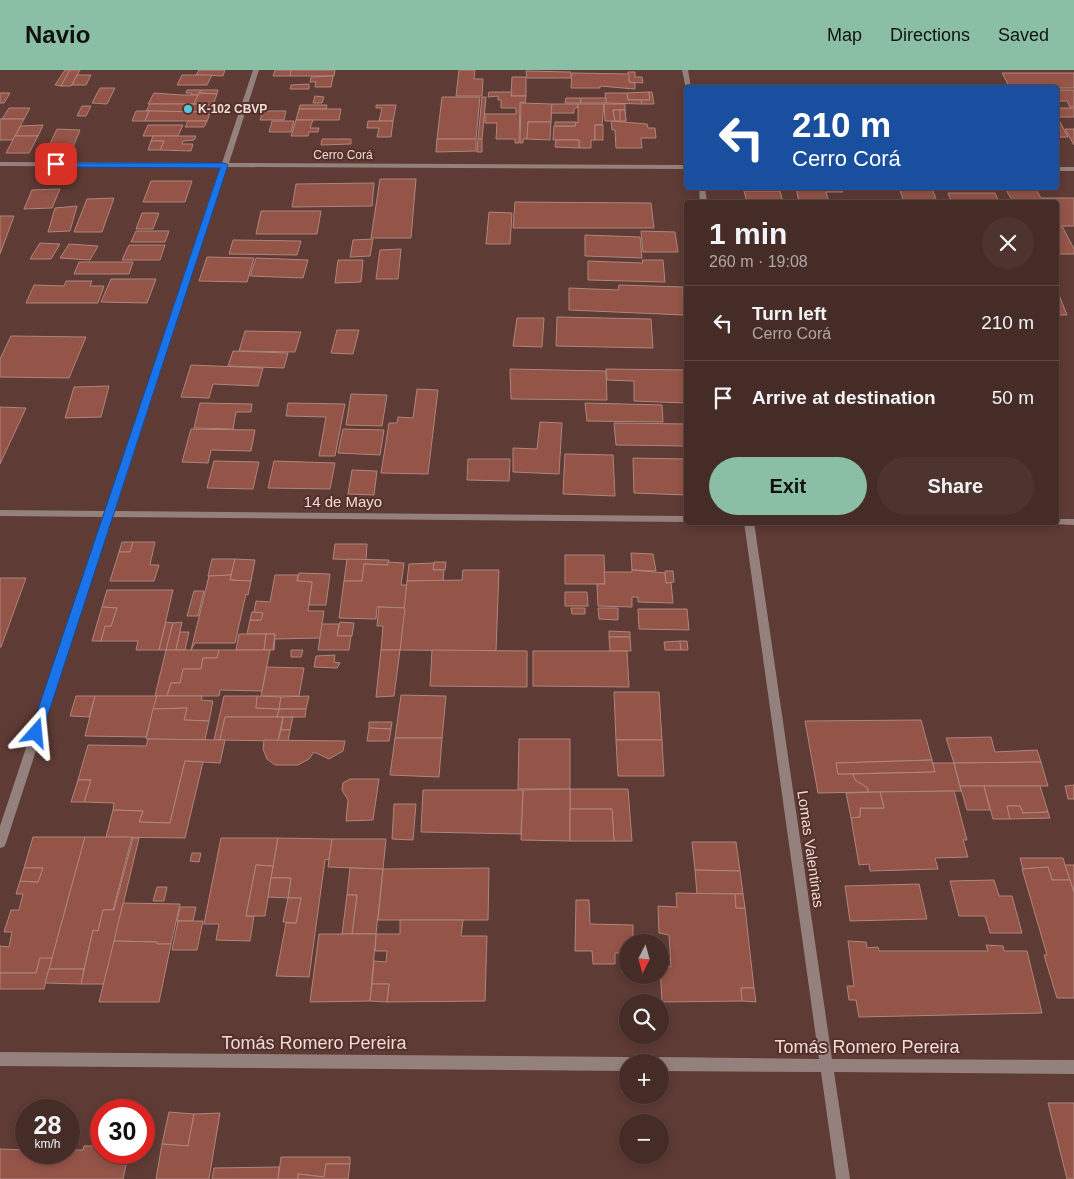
<!DOCTYPE html>
<html lang="en">
<head>
<meta charset="utf-8">
<style>
  body { margin:0; font-family:Arial,sans-serif; background:#4d342f; color:#f1f3f6; height:100vh; display:flex; flex-direction:column; font-size:19px; white-space:nowrap }
  * { box-sizing:border-box; margin:0 }
  p { font-size:16px; color:#b0a7a7 }
  .icon { flex:none; width:28px; height:28px; fill:none; stroke:currentColor; stroke-width:2; stroke-linecap:round; stroke-linejoin:round }
  .map { position:relative; flex:1; overflow:hidden }
  .sheet { position:absolute; left:684px; top:130px; width:375px; height:325px; display:flex; flex-direction:column; background:#462c27; border-radius:5px; box-shadow:0 2px 8px #0003,0 0 0 1px #5e4844 }
  .sheet>* { flex:none }
  .guide { position:absolute; left:684px; top:15px; width:375px; height:105px; border-radius:5px; box-shadow:0 2px 8px #0003,0 0 0 1px #5e4844; background:#1a4fa0; color:#fff; overflow:hidden }
  .needle { width:32px; rotate:186deg }
  .controls { position:absolute; left:619px; top:864px; display:grid; gap:10px }
  .controls a { display:grid; place-items:center; width:50px; height:50px; border-radius:50%; background:#462c27; box-shadow:0 2px 8px #0003,0 0 0 1px #5e4844; font-size:25px }
  .speed { position:absolute; left:15px; top:1029px; display:flex; gap:10px; font-size:25px; font-weight:700; text-align:center }
  .speed>* { display:grid; place-content:center; width:65px; height:65px; border-radius:50%; background:#462c27; box-shadow:0 2px 8px #0003,0 0 0 1px #5e4844; line-height:1 }
  .speed small { font-size:12px; font-weight:400 }
  .speed .limit { border:8px solid #d22; background:#fff; color:#111 }
  .pin { position:absolute; display:grid; place-items:center; width:42px; height:42px; color:#fff; margin:-21px; border-radius:10px; box-shadow:0 2px 8px #0006 }
  .me { position:absolute; width:55px; margin:-28px; rotate:18deg; stroke-linejoin:round; filter:drop-shadow(0 0 4px #0008) }
  .turn { display:flex; align-items:center; gap:18px; height:105px; padding:0 25px; font-size:22px }
  .turn .icon { width:65px; height:65px; stroke-width:2.5 }
  .turn b { display:block; font-size:35px; line-height:42px }
  .round { display:grid; place-items:center; flex:none; width:52px; height:52px; border-radius:26px; background:#4d342f }
  .overview { display:flex; align-items:center; justify-content:space-between; height:85px; padding:0 25px }
  h1 { font-size:30px; font-weight:600; line-height:38px }
  .cta { display:flex; gap:10px; margin-top:auto; padding:10px 25px }
  .cta a { flex:1; height:58px; border-radius:30px; background:#8abfa5; color:#111; font-size:20px; font-weight:600; line-height:58px; text-align:center }
  .cta a+a { background:#4d342f; color:#f1f3f6 }
  ul { padding:0; list-style:none }
  li { display:flex; align-items:center; gap:15px; height:75px; padding:0 25px; border-top:1px solid #5e4844 }
  li div { flex:1 }
  li b { display:block; font-size:19px }
  li em { font-style:normal }
  header { display:flex; align-items:center; gap:30px; box-sizing:border-box; height:70px; padding:0 25px; background:#8abfa5; color:#111 }
  header strong { font-size:24px }
  nav { display:flex; gap:28px; margin-inline-start:auto; font-size:18px }
  .map>svg:first-child { display:block }
  .building { fill:#945448; stroke:#ae857d }
  .lines { fill:none; stroke-linecap:round; stroke-linejoin:round }
  .street { fill:#94817d; fill-rule:evenodd }
  .route { fill:#1a73e8; stroke:#114b97 }
  .poi-dot { fill:#55cadf; stroke:#53312a; stroke-width:2 }
  .labels { text-anchor:middle; dominant-baseline:central; stroke-width:4; stroke-linejoin:round; paint-order:stroke }
  .far-poi-label { font-size:12px; font-weight:bold; fill:#f1dbd6; stroke:#53312a; text-anchor:start }
  .far-street-label { font-size:12px; fill:#f1dbd6; stroke:#53312a }
  .street-label { font-size:15px; fill:#f1dbd6; stroke:#53312a }
  .near-street-label { font-size:18px; fill:#f1dbd6; stroke:#53312a }
</style>
</head>
<body>
<header>
<strong>Navio</strong>
<nav><a>Map</a><a>Directions</a><a>Saved</a></nav>
</header>
<div class="map">
<svg width="1074" height="1109" viewBox="0 0 1074 1109">
  <rect width="100%" height="100%" fill="#5e3b34"/>
  <g class="building">
    <polygon points="65,0 70,0 61,16 55,15"/>
    <polygon points="70,0 80,0 71,16 61,16"/>
    <polygon points="199,0 225,0 223,6 196,5"/>
    <polygon points="275,0 291,0 290,6 273,6"/>
    <polygon points="291,0 335,0 334,6 290,6"/>
    <polygon points="459,0 475,0 474,9 483,9 482,26 456,26"/>
    <polygon points="526,1 571,2 571,8 527,8"/>
    <polygon points="628,2 635,2 635,7 642,7 643,13 629,12"/>
    <polygon points="572,3 629,4 629,12 635,13 635,19 600,16 600,18 571,18"/>
    <polygon points="1002,3 1074,3 1074,18 1010,18"/>
    <polygon points="77,5 91,5 86,15 72,15"/>
    <polygon points="182,5 212,5 207,15 177,15"/>
    <polygon points="333,6 331,17 315,17 316,12 310,12 311,7"/>
    <polygon points="512,7 526,7 526,26 511,26"/>
    <polygon points="309,14 309,19 290,19 291,15"/>
    <polygon points="100,18 115,18 107,34 92,33"/>
    <polygon points="187,20 201,20 199,25 191,25 192,23 186,23"/>
    <polygon points="201,20 218,20 217,24 199,23"/>
    <polygon points="1056,20 1074,20 1074,37 1070,37 1067,31 1056,31"/>
    <polygon points="489,22 512,22 511,26 526,26 525,33 520,32 519,73 515,73 515,69 496,69 497,53 485,53 485,44 516,44 516,38 501,38 501,30 498,30 498,26 488,27"/>
    <polygon points="649,22 650,30 628,30 627,23"/>
    <polygon points="649,22 652,22 654,34 642,34 641,30 650,30"/>
    <polygon points="0,23 10,23 4,33 0,33"/>
    <polygon points="154,23 182,25 199,25 194,34 148,34"/>
    <polygon points="199,23 217,24 213,35 194,34"/>
    <polygon points="605,23 627,23 628,30 641,30 642,34 606,33"/>
    <polygon points="315,26 324,27 322,33 313,33"/>
    <polygon points="442,27 480,27 476,69 437,69"/>
    <polygon points="482,27 486,27 482,69 478,69"/>
    <polygon points="566,28 580,28 581,33 565,33"/>
    <rect x="581" y="28" width="25" height="5"/>
    <polygon points="521,33 552,34 551,52 528,52 527,69 523,69 523,73 520,73"/>
    <polygon points="150,34 194,34 213,35 210,42 146,41"/>
    <polygon points="552,34 578,34 578,37 574,39 574,43 551,43"/>
    <polygon points="578,34 604,34 602,55 595,55 595,70 591,70 591,78 579,78 579,70 553,70 554,56 575,56 576,52 578,53"/>
    <polygon points="604,34 625,34 625,40 613,40 615,51 605,51"/>
    <polygon points="300,35 327,35 326,39 299,39"/>
    <polygon points="376,35 396,35 393,51 379,51 382,38 376,38"/>
    <polygon points="82,36 91,36 86,46 77,46"/>
    <polygon points="9,38 30,38 24,49 2,49"/>
    <rect x="1056" y="38" width="18" height="9"/>
    <polygon points="299,39 341,39 339,50 296,50"/>
    <polygon points="613,40 625,40 626,51 615,51"/>
    <polygon points="620,40 625,40 626,51 620,51"/>
    <polygon points="136,41 149,41 145,51 132,51"/>
    <polygon points="149,41 206,42 206,44 210,44 207,51 145,51"/>
    <polygon points="263,41 286,41 284,50 260,50"/>
    <polygon points="0,49 24,49 13,70 0,70"/>
    <polygon points="296,50 313,50 310,58 319,58 318,62 309,62 308,66 291,66"/>
    <polygon points="188,51 207,51 204,57 185,57"/>
    <polygon points="272,51 294,51 291,62 269,62"/>
    <polygon points="368,51 393,51 391,67 377,67 379,58 367,58"/>
    <polygon points="611,51 647,54 648,58 655,58 656,68 641,68 642,78 616,78 615,60 612,60"/>
    <polygon points="528,52 551,52 550,70 527,69"/>
    <polygon points="555,52 576,52 575,56 555,56"/>
    <polygon points="1056,52 1060,52 1068,67 1056,67"/>
    <polygon points="43,55 38,66 15,66 21,56"/>
    <polygon points="148,55 183,55 178,66 143,66"/>
    <rect x="595" y="55" width="8" height="15"/>
    <polygon points="57,59 80,60 73,77 50,74"/>
    <polygon points="1065,59 1074,59 1074,75"/>
    <polygon points="15,66 38,66 29,83 6,83"/>
    <polygon points="153,66 196,66 194,70 183,71 182,74 193,74 191,81 160,80 164,71 151,71"/>
    <polygon points="322,69 351,69 351,74 321,75"/>
    <polygon points="437,69 476,69 476,81 436,82"/>
    <polygon points="478,69 482,69 482,82 477,82"/>
    <polygon points="556,70 579,70 579,78 555,77"/>
    <polygon points="151,71 164,71 160,80 148,80"/>
    <polygon points="380,109 416,109 411,168 371,168"/>
    <polygon points="151,111 192,111 185,132 143,132"/>
    <polygon points="374,113 372,136 292,137 296,114"/>
    <polygon points="796,118 841,118 843,122 826,122 829,132 799,132"/>
    <polygon points="899,118 932,118 937,132 904,132"/>
    <polygon points="1005,118 1035,118 1041,128 1074,128 1074,156 1062,156 1074,179 1074,184 1056,184 1056,132 1013,132"/>
    <polygon points="60,119 52,138 24,139 32,120"/>
    <polygon points="744,121 780,121 783,132 747,132"/>
    <polygon points="948,123 995,123 999,132 951,131"/>
    <polygon points="114,128 102,162 74,162 87,129"/>
    <polygon points="515,132 651,133 654,158 513,158"/>
    <polygon points="77,136 70,161 48,162 55,138"/>
    <polygon points="261,141 321,141 317,164 256,164"/>
    <polygon points="489,142 512,143 510,174 486,174"/>
    <polygon points="142,143 159,143 153,159 136,159"/>
    <polygon points="0,146 14,146 0,184"/>
    <polygon points="136,161 169,161 165,172 131,172"/>
    <polygon points="641,161 675,162 678,182 643,182"/>
    <polygon points="585,165 640,167 642,188 585,186"/>
    <polygon points="373,169 370,186 350,187 353,170"/>
    <polygon points="233,170 301,171 297,185 229,184"/>
    <polygon points="40,173 60,174 51,189 30,189"/>
    <polygon points="69,174 98,176 90,190 60,188"/>
    <polygon points="129,175 165,175 160,190 122,190"/>
    <polygon points="401,179 398,209 376,209 380,180"/>
    <polygon points="207,187 254,188 247,212 199,211"/>
    <polygon points="256,188 308,190 303,208 250,206"/>
    <polygon points="338,190 363,190 361,212 335,213"/>
    <polygon points="642,190 663,190 665,212 588,210 588,191 643,193"/>
    <polygon points="79,192 133,192 129,204 74,204"/>
    <polygon points="111,209 156,209 147,233 101,232"/>
    <polygon points="66,211 92,211 90,216 104,216 98,233 26,233 34,215 64,216"/>
    <polygon points="619,215 683,217 684,245 569,240 569,218 618,220"/>
    <polygon points="1056,225 1059,225 1067,245 1056,245"/>
    <polygon points="557,247 651,249 653,278 556,276"/>
    <polygon points="517,248 544,248 542,277 513,276"/>
    <polygon points="337,260 359,260 353,284 331,283"/>
    <polygon points="245,261 301,262 295,282 239,281"/>
    <polygon points="11,266 86,267 69,308 0,307 0,289"/>
    <polygon points="233,281 288,283 284,298 228,296"/>
    <polygon points="191,295 263,298 258,316 213,314 209,328 181,327"/>
    <polygon points="510,299 606,301 607,330 511,329"/>
    <polygon points="606,299 686,300 686,333 634,331 634,311 607,310"/>
    <polygon points="109,316 101,347 65,348 74,317"/>
    <polygon points="417,319 438,320 428,404 381,403 389,353 397,353 398,347 413,348"/>
    <polygon points="351,324 387,325 382,356 346,355"/>
    <polygon points="200,333 252,334 251,342 236,342 233,359 194,358"/>
    <polygon points="288,333 345,334 335,386 319,386 326,347 286,346"/>
    <polygon points="585,333 662,335 663,352 587,351"/>
    <polygon points="0,337 26,338 0,394"/>
    <polygon points="540,352 562,353 559,404 513,402 513,378 537,379"/>
    <polygon points="614,353 686,354 686,376 616,375"/>
    <polygon points="191,359 255,360 251,381 211,380 208,393 182,392"/>
    <polygon points="343,359 384,360 380,385 338,383"/>
    <polygon points="565,384 613,385 615,426 563,424"/>
    <polygon points="633,388 686,389 686,425 634,423"/>
    <polygon points="468,389 510,389 509,411 467,410"/>
    <polygon points="214,391 259,392 253,419 207,418"/>
    <polygon points="274,391 335,393 330,419 268,418"/>
    <polygon points="352,400 377,401 374,425 348,424"/>
    <polygon points="122,472 133,472 130,482 119,482"/>
    <polygon points="133,472 155,472 150,495 159,495 154,511 110,511 119,482 130,482"/>
    <polygon points="335,474 367,474 366,490 333,489"/>
    <polygon points="631,483 653,484 656,501 632,500"/>
    <polygon points="565,485 604,485 605,514 565,514"/>
    <polygon points="212,489 235,489 231,505 208,506"/>
    <polygon points="235,489 255,490 251,511 230,510"/>
    <polygon points="347,489 389,490 388,495 364,494 362,511 344,511"/>
    <polygon points="388,492 404,493 401,515 407,515 405,538 377,537 376,549 339,548 344,511 362,511 364,494 388,495"/>
    <polygon points="434,492 446,492 445,500 433,500"/>
    <polygon points="434,493 433,500 444,500 443,511 407,511 409,494"/>
    <polygon points="463,500 499,500 496,581 400,580 407,511 462,510"/>
    <polygon points="632,500 665,503 666,513 671,512 673,533 638,532 638,527 632,527 632,537 598,536 597,514 605,514 604,502 632,502"/>
    <polygon points="665,501 673,501 674,512 666,513"/>
    <polygon points="299,503 330,504 326,535 309,535 312,512 297,511"/>
    <polygon points="231,505 230,510 251,511 248,525 246,524 235,573 195,573 191,580 209,506"/>
    <polygon points="275,505 298,505 297,511 312,512 308,541 324,541 320,568 275,569 274,580 273,580 275,564 247,564 250,550 261,550 263,543 254,542 256,531 270,532"/>
    <polygon points="0,508 26,508 1,577 0,577"/>
    <polygon points="107,520 173,520 159,580 136,580 138,571 101,571 105,556 111,556 117,538 102,537"/>
    <polygon points="194,521 204,521 198,546 187,546"/>
    <polygon points="565,522 587,522 588,536 565,536"/>
    <polygon points="102,537 117,538 111,556 105,556 101,571 92,571"/>
    <polygon points="379,537 405,538 400,580 381,580 383,556 377,556"/>
    <polygon points="571,538 585,538 585,544 572,544"/>
    <polygon points="598,538 618,538 618,550 599,549"/>
    <polygon points="638,539 687,539 689,560 639,559"/>
    <polygon points="252,542 263,543 261,550 250,550"/>
    <polygon points="166,552 173,553 166,580 159,580"/>
    <polygon points="182,552 176,580 166,580 173,553"/>
    <polygon points="340,552 354,553 352,566 337,566"/>
    <polygon points="322,554 339,554 337,566 351,566 349,580 318,580"/>
    <polygon points="609,561 630,562 630,567 609,567"/>
    <polygon points="180,562 189,562 185,580 176,580"/>
    <polygon points="239,564 266,564 264,580 236,580"/>
    <polygon points="266,564 275,564 273,580 264,580"/>
    <polygon points="609,567 630,567 631,581 610,581"/>
    <polygon points="680,571 681,580 665,580 664,572"/>
    <polygon points="680,571 687,571 688,580 681,580"/>
    <polygon points="166,580 219,580 217,588 203,588 201,599 183,599 180,613 171,613 167,626 155,626"/>
    <polygon points="219,580 270,580 262,621 220,620 219,626 167,626 171,613 180,613 183,599 201,599 203,588 217,588"/>
    <polygon points="291,580 303,580 301,587 291,587"/>
    <polygon points="381,580 400,580 394,626 376,627"/>
    <polygon points="432,580 527,581 527,617 430,616"/>
    <polygon points="533,581 627,581 629,617 533,616"/>
    <polygon points="335,585 334,592 340,593 337,598 314,597 316,586"/>
    <polygon points="267,597 304,598 299,626 261,626"/>
    <polygon points="614,622 659,622 662,670 616,670"/>
    <polygon points="401,625 446,626 442,668 395,668"/>
    <polygon points="76,626 95,626 89,647 70,646"/>
    <polygon points="95,626 157,626 146,667 85,666"/>
    <polygon points="157,626 202,626 201,630 213,631 209,651 184,650 187,638 153,639"/>
    <polygon points="224,626 257,626 256,638 279,639 277,647 225,647 220,670 214,670"/>
    <polygon points="257,626 281,627 279,639 256,638"/>
    <polygon points="309,626 306,639 279,639 281,627"/>
    <polygon points="187,638 184,650 209,651 205,670 146,669 153,639"/>
    <polygon points="279,639 306,639 305,647 277,647"/>
    <polygon points="225,647 283,647 278,671 220,670"/>
    <polygon points="283,647 293,647 290,660 281,660"/>
    <polygon points="921,650 932,690 836,693 838,704 853,704 855,710 868,718 868,722 818,723 805,651"/>
    <polygon points="369,652 392,652 391,659 369,658"/>
    <polygon points="369,658 391,659 389,671 367,671"/>
    <polygon points="281,660 290,660 288,671 278,671"/>
    <polygon points="991,667 995,682 1037,680 1041,692 954,693 946,668"/>
    <polygon points="395,668 442,668 439,707 390,705"/>
    <polygon points="148,669 225,670 220,693 185,691 170,753 139,752 143,741 113,740 114,733 84,732 91,710 78,710 88,675 146,676"/>
    <polygon points="519,669 570,669 570,719 518,719"/>
    <polygon points="264,670 345,671 343,681 329,689 314,682 309,689 298,695 275,695 267,689 263,679"/>
    <polygon points="616,670 662,670 664,706 618,706"/>
    <polygon points="932,690 935,702 838,704 836,693"/>
    <polygon points="185,691 203,692 185,768 106,767 113,740 143,741 139,752 170,753"/>
    <polygon points="1041,692 1048,716 960,716 954,693"/>
    <polygon points="933,693 954,693 961,721 868,722 868,718 855,710 853,704 935,702"/>
    <polygon points="350,709 379,709 373,750 346,751 348,730 342,720 343,713"/>
    <polygon points="78,710 91,710 84,732 71,732"/>
    <polygon points="1074,715 1074,729 1068,729 1065,716"/>
    <polygon points="960,716 984,716 990,740 967,740"/>
    <polygon points="984,716 1040,716 1048,742 1023,743 1020,736 1007,736 1010,749 993,749"/>
    <polygon points="570,719 628,719 632,771 614,771 612,739 570,739"/>
    <polygon points="570,719 570,771 521,770 523,720"/>
    <polygon points="423,720 523,720 521,764 421,762"/>
    <polygon points="954,721 967,770 963,770 968,787 935,788 938,799 870,801 869,794 859,795 851,748 860,747 860,738 884,738 880,722"/>
    <polygon points="880,722 884,738 860,738 860,747 851,748 846,723"/>
    <polygon points="394,734 416,734 413,770 392,769"/>
    <polygon points="1007,736 1020,736 1023,743 1048,742 1050,748 1010,749"/>
    <polygon points="570,739 612,739 614,771 570,771"/>
    <polygon points="33,767 85,767 52,888 40,889 36,903 0,903 0,876 9,877 12,862 4,862 11,840 19,840 23,824 16,824 20,811 38,812 43,798 24,798"/>
    <polygon points="85,767 132,767 113,840 103,840 98,861 93,860 84,899 49,899"/>
    <polygon points="133,768 139,768 104,914 81,914 93,860 98,861 103,840 114,840"/>
    <polygon points="221,768 278,768 273,796 256,795 246,846 254,846 250,871 216,870 219,854 204,854"/>
    <polygon points="278,768 332,769 329,789 325,790 309,907 276,906 286,853 296,853 301,828 288,828 291,808 271,808"/>
    <polygon points="332,769 386,769 383,799 328,797"/>
    <polygon points="692,772 736,772 740,801 695,800"/>
    <polygon points="192,783 201,783 199,792 190,791"/>
    <polygon points="1020,788 1063,788 1070,810 1052,810 1048,797 1023,799"/>
    <polygon points="256,795 273,796 265,846 246,846"/>
    <polygon points="1065,795 1074,795 1074,823 1070,810"/>
    <polygon points="1048,797 1052,810 1070,810 1074,823 1074,928 1057,928 1044,885 1047,885 1022,799"/>
    <polygon points="24,798 43,798 38,812 20,811"/>
    <polygon points="350,798 383,799 376,864 352,864 357,825 347,825"/>
    <polygon points="489,798 488,850 378,850 383,799"/>
    <polygon points="695,800 740,801 743,824 697,824"/>
    <polygon points="271,808 291,808 288,828 268,827"/>
    <polygon points="994,810 999,826 1012,826 1022,863 990,863 985,846 959,846 950,811"/>
    <polygon points="919,814 927,849 850,851 845,816"/>
    <polygon points="157,817 167,817 164,831 153,831"/>
    <polygon points="676,823 735,824 736,838 745,838 754,918 741,918 742,931 662,932 660,896 671,897 669,865 659,863 658,836 677,837"/>
    <polygon points="735,824 743,824 745,838 736,838"/>
    <polygon points="347,825 357,825 352,864 342,864"/>
    <polygon points="288,828 301,828 296,853 283,852"/>
    <polygon points="576,830 589,830 590,854 633,855 633,872 628,872 628,883 615,883 615,894 593,894 592,881 575,881"/>
    <polygon points="123,833 180,834 171,874 157,874 157,872 114,871"/>
    <polygon points="180,837 196,837 193,851 177,851"/>
    <polygon points="400,850 463,850 461,866 487,866 485,931 387,932 389,914 372,914 374,891 386,892 387,881 375,881 376,864 400,864"/>
    <polygon points="178,851 203,851 197,880 172,880"/>
    <polygon points="319,864 376,864 370,931 310,932"/>
    <polygon points="114,871 157,872 157,874 171,874 159,932 99,932"/>
    <polygon points="848,871 866,872 867,878 878,877 879,881 988,881 986,875 1003,876 1004,881 1027,881 1042,943 859,947 856,930 849,930 847,916 854,916"/>
    <polygon points="40,888 52,888 44,919 0,919 0,903 36,903"/>
    <polygon points="49,899 84,899 81,914 45,913"/>
    <polygon points="372,914 389,914 387,932 370,931"/>
    <polygon points="741,918 754,918 756,932 742,931"/>
    <polygon points="1048,1033 1074,1033 1074,1109 1067,1109"/>
    <polygon points="169,1042 194,1044 188,1076 162,1074"/>
    <polygon points="220,1043 209,1109 156,1109 162,1074 188,1076 194,1044"/>
    <polygon points="84,1076 101,1076 101,1082 129,1082 123,1109 0,1109 0,1079 26,1080 26,1082 69,1082 69,1080 83,1080"/>
    <polygon points="281,1087 350,1087 350,1094 326,1094 324,1107 298,1104 298,1109 278,1109"/>
    <polygon points="326,1094 350,1094 348,1109 298,1109 298,1104 324,1107"/>
    <polygon points="279,1097 278,1109 212,1109 214,1098"/>
  </g>
  <g class="lines">
    <g class="street">
      <polygon points="253,0 259,0 229,93 686,95 686,99 227,97 115,441 686,446 686,452 112,447 6,773 4,777 0,778 0,756 103,447 0,446 0,440 105,441 220,97 0,96 0,92 222,93"/>
      <polygon points="682,0 688,0 691,18 686,18 686,19"/>
      <rect x="1056" y="97" width="18" height="4"/>
      <polygon points="699,118 705,118 707,132 700,132"/>
      <polygon points="1056,449 1074,449 1074,455 1053,454 1052,452 1056,452"/>
      <polygon points="744,452 754,452 832,989 1074,990 1074,1004 834,1002 850,1109 836,1109 821,1002 660,1001 660,992 654,992 655,989 660,987 819,989"/>
      <polygon points="0,982 628,987 633,989 634,992 628,992 628,1001 0,996"/>
    </g>
  </g>
  <polygon class="route" points="53,93 224,93 228,95 42,663 36,668 30,663 220,98 56,97 53,96"/>
  <circle class="poi-dot" cx="188" cy="39" r="5"/>
  <g class="labels">
    <g class="far-poi-label">
      <text x="198" y="39">K-102 CBVP</text>
    </g>
    <g class="far-street-label">
      <text x="343" y="85">Cerro Corá</text>
    </g>
    <g class="street-label">
      <text x="343" y="431">14 de Mayo</text>
      <text transform="translate(811 779) rotate(82)">Lomas Valentinas</text>
    </g>
    <g class="near-street-label">
      <text x="314" y="973">Tomás Romero Pereira</text>
      <text x="867" y="977">Tomás Romero Pereira</text>
    </g>
  </g>
</svg>
<div class="controls">
<a><svg class="needle" viewBox="-14 -14 28 28"><path d="M0-13l5 13h-10z" fill="#e53935"/><path d="M0 13l5-13h-10z" fill="#b0a7a7"/></svg></a>
<a><svg class="icon" aria-label="search" viewBox="0 0 24 24"><circle cx="10" cy="10" r="6"/><path d="M15 15l6 6"/></svg></a>
<a>+</a>
<a>−</a>
</div>
<div class="speed"><div>28<small>km/h</small></div><div class="limit">30</div></div>
<div class="pin" style="left:56px;top:94px;background:#d93025"><svg class="icon" aria-label="arrive" viewBox="0 0 24 24"><path d="M6 21V4h12l-3 4 3 4H6"/></svg></div>
<svg class="me" style="left:36px;top:663px" viewBox="-20 -20 40 40"><path d="M0-17L14 15 0 8-14 15z" fill="#1a73e8" stroke="#fff" stroke-width="4"/></svg>
<div class="guide">
<div class="turn"><svg class="icon" aria-label="left" viewBox="0 0 24 24"><path d="M17 20v-9H6M10 6l-5 5 5 5"/></svg><div><b>210 m</b>Cerro Corá</div></div>
</div>
<section class="sheet">
<div class="overview"><div><h1>1 min</h1><p>260 m · 19:08</p></div><a class="round"><svg class="icon" aria-label="close" viewBox="0 0 24 24"><path d="M6 6l12 12M18 6L6 18"/></svg></a></div>
<ul>
<li><svg class="icon" aria-label="left" viewBox="0 0 24 24"><path d="M17 20v-9H6M10 6l-5 5 5 5"/></svg><div><b>Turn left</b><p>Cerro Corá</p></div><em>210 m</em></li>
<li><svg class="icon" aria-label="arrive" viewBox="0 0 24 24"><path d="M6 21V4h12l-3 4 3 4H6"/></svg><div><b>Arrive at destination</b></div><em>50 m</em></li>
</ul>
<div class="cta"><a>Exit</a><a>Share</a></div>
</section>
</div>
</body>
</html>
